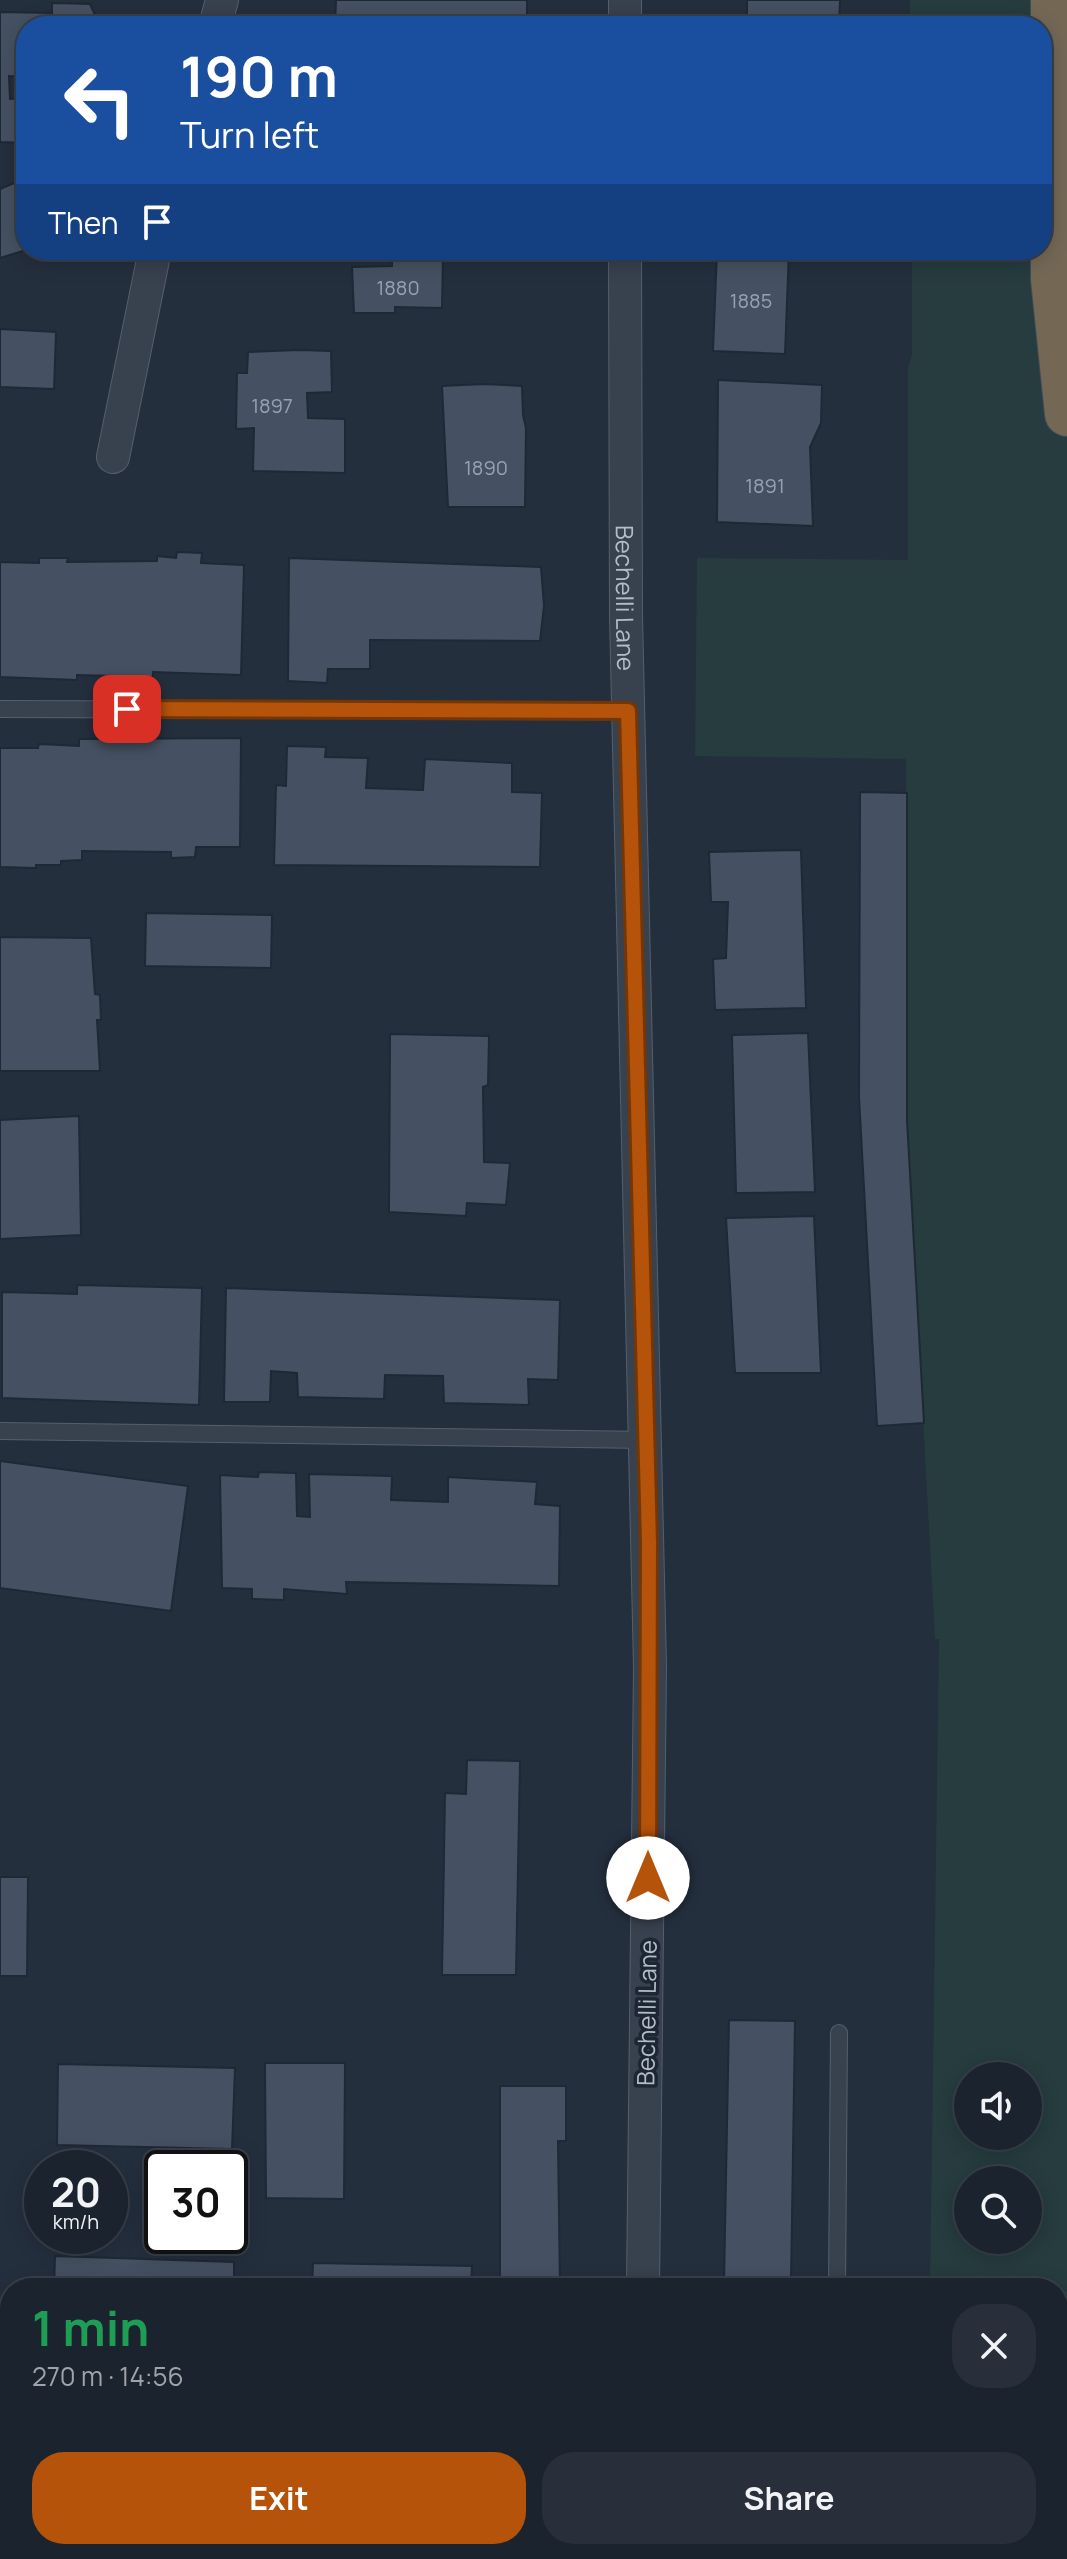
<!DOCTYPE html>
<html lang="en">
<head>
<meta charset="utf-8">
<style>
  body { margin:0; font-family:Manrope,sans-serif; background:#282f3a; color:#f1f3f6; height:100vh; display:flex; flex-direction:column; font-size:30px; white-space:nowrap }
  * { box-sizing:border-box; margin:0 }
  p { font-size:26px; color:#a0a4aa }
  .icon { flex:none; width:44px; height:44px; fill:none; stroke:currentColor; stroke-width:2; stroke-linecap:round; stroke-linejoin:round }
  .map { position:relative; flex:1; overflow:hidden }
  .sheet { position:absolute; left:0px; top:2278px; width:1068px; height:282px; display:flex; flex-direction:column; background:#1b232e; border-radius:32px 32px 0 0; box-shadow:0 4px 20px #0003,0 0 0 2px #39404a }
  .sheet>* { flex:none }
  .guide { position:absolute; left:16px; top:16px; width:1036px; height:244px; border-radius:32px; box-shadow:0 4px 20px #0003,0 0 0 2px #39404a; background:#1a4fa0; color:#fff; overflow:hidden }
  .buttons { position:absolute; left:954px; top:2062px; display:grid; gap:16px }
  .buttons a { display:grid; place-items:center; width:88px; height:88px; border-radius:50%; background:#1b232e; box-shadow:0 4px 20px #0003,0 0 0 2px #39404a; font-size:40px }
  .speed { position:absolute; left:24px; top:2150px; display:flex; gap:16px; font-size:40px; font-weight:700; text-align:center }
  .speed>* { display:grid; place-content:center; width:104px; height:104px; border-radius:50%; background:#1b232e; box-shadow:0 4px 20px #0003,0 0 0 2px #39404a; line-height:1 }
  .speed small { font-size:20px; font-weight:400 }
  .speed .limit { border:4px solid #111; border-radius:12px; background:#fff; color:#111 }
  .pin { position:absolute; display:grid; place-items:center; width:68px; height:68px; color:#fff; margin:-34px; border-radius:16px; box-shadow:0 4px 12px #0006 }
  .me { position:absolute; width:88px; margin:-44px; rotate:0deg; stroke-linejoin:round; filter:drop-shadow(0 0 6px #0008) }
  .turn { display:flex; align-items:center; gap:28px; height:168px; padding:0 32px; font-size:36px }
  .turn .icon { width:104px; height:104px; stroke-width:2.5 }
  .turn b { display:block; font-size:56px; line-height:68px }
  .then { display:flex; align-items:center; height:76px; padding:0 32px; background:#0003; gap:16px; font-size:30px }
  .round { display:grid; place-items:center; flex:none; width:84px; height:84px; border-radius:32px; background:#282f3a }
  .overview { display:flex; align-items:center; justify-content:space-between; height:136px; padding:0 32px }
  h1 { font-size:48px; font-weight:700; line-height:60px; color:#1e9e55 }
  .cta { display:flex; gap:16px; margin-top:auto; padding:16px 32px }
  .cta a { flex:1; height:92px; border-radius:32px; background:#b45309; color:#fff; font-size:32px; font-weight:700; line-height:92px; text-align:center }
  .cta a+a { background:#282f3a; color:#f1f3f6 }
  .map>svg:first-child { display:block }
  .green { fill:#263c3f; fill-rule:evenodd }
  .building { fill:#455162; stroke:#1f2835; stroke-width:2 }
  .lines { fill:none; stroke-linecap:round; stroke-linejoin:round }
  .service-casing { stroke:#565f6c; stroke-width:18 }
  .minor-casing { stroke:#565f6c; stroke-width:34 }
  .motorway-casing { stroke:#434c59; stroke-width:46 }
  .service { stroke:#38414e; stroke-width:16 }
  .minor { stroke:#38414e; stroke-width:32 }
  .motorway { stroke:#746855; stroke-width:44 }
  .route-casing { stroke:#753606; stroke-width:20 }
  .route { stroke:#b45309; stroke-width:14 }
  .labels { text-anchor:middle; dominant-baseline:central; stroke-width:7; stroke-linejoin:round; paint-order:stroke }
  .number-label { font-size:20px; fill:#98a1af }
  .street-label { font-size:24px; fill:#b4bcc9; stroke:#1d2633 }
</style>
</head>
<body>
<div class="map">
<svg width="1067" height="2559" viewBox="0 0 1067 2559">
  <rect width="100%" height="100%" fill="#242f3e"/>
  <path class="green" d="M 910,0 L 1067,0 L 1067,2559 L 924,2559 L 924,2550 L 1058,2550 L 1058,2288 L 930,2288 L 939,1639 L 935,1639 L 907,1120 L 906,759 L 695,756 L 697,558 L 908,560 L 908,368 L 912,355 L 912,250 L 1042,250 L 1042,26 L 910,26 ZM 968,2076 L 1028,2076 L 1028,2136 L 968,2136 ZM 968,2180 L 1028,2180 L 1028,2240 L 968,2240 Z"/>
  <g class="building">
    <polygon points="336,0 527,0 527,26 335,26"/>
    <polygon points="747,0 840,0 839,25 777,26 777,21 747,22"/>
    <polygon points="52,3 90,4 100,26 26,26 26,77 9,76 10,99 26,98 26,143 0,142 0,12 52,13"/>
    <polygon points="26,178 26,250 0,258 0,189"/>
    <polygon points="367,250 446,250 446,256 443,256 442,308 395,307 395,313 354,313 352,267 392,266 392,255 368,255"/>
    <polygon points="717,250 789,250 785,354 713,351"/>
    <polygon points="0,329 56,332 54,389 0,387"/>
    <polygon points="299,350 331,351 332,392 307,393 308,418 345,419 345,473 253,471 254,428 236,429 237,373 247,373 248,352"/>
    <polygon points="718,380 822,385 821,423 810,447 813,526 717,522"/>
    <polygon points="484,384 522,386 523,415 526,428 525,507 448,507 442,386"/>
    <polygon points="177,552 202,553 201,563 244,565 241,675 153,672 153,677 77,675 77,680 0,677 0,562 39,563 39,558 68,558 67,562 157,561 157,556 176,558"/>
    <polygon points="289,558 541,567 544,606 540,641 370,640 370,669 328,669 327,683 288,681"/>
    <polygon points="241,738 240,847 196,847 195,857 171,858 171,852 82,851 82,860 61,861 61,865 36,865 36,868 0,867 0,748 38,748 39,744 79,746 79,739"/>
    <polygon points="287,746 326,747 325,757 368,758 366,788 423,790 425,759 512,763 512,792 542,793 540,867 274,865 276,785 286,786"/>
    <polygon points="860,792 907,793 907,1120 924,1423 877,1426 859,1097"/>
    <polygon points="801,850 806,1008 715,1010 713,959 726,958 728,902 711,902 709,852"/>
    <polygon points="146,913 272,915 271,968 145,966"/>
    <polygon points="0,937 91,938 95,994 100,995 101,1020 97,1020 100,1071 0,1071"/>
    <polygon points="808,1033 815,1192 736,1193 732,1035"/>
    <polygon points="390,1034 489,1036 488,1085 483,1087 484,1162 510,1163 506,1205 467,1203 466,1216 389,1212"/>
    <polygon points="79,1116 81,1235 0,1239 0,1120"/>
    <polygon points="814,1216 821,1373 735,1373 726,1218"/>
    <polygon points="77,1285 202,1288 199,1405 2,1398 2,1292 77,1294"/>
    <polygon points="226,1288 560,1300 558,1380 528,1379 529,1405 444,1403 443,1376 385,1375 384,1399 298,1397 297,1373 271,1371 270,1402 224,1402"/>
    <polygon points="0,1461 188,1486 171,1611 0,1588"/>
    <polygon points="259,1472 296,1473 297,1516 310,1517 309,1474 392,1476 391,1500 448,1502 448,1477 537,1482 535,1504 560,1506 559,1586 346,1582 347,1594 284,1589 284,1600 252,1599 252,1589 222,1588 220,1475 258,1477"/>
    <polygon points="467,1760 520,1761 516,1975 442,1975 445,1793 466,1794"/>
    <polygon points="0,1877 28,1877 27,1976 0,1976"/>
    <polygon points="729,2020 795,2021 791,2284 724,2283"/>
    <polygon points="265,2063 345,2063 344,2199 266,2198"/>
    <polygon points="58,2064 235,2068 232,2149 57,2145"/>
    <polygon points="500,2086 566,2086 566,2141 558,2141 560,2288 500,2288"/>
    <polygon points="55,2256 234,2262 234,2288 54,2288"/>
    <polygon points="313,2263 472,2266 471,2288 312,2288"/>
    <rect x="743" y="2550" width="146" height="9"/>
  </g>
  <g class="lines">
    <defs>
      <g id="service">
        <polyline points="0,709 628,711"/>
        <polyline points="0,1431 646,1440"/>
        <polyline points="837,2288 839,2033"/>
        <polyline points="479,2550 480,2559"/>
        <polyline points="21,2559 40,2550"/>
      </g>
      <g id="minor">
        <polyline points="215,26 222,0"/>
        <polyline points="625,26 625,0"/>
        <path id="s1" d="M 625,250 L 626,615 L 650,1667 L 643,2288"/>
        <polyline points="113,457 155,250"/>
        <polyline points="641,2550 641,2559"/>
      </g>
      <g id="motorway">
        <polyline points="1053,0 1053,279 1067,414"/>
        <polyline points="1066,2559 1067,2521"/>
      </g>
    </defs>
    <use href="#service" class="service-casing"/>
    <use href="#minor" class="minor-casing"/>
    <use href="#motorway" class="motorway-casing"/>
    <use href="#service" class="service"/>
    <use href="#minor" class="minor"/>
    <use href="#motorway" class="motorway"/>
  </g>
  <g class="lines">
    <defs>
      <polyline id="route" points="127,709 628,711 649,1543 648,1878"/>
    </defs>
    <use href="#route" class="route-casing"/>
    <use href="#route" class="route"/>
  </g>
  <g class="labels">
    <g class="number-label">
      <text x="398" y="287">1880</text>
      <text x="751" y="300">1885</text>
      <text x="272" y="405">1897</text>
      <text x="486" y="467">1890</text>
      <text x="765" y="485">1891</text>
    </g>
    <g class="street-label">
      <text stroke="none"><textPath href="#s1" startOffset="348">Bechelli Lane</textPath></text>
      <text transform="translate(646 2013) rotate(-89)">Bechelli Lane</text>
    </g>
  </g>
</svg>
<div class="buttons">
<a><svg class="icon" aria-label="sound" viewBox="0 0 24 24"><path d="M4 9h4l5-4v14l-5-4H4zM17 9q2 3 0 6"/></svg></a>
<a><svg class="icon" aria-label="search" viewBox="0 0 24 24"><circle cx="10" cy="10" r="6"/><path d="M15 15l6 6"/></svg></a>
</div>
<div class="speed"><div>20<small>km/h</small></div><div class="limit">30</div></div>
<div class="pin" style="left:127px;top:709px;background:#d93025"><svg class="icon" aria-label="arrive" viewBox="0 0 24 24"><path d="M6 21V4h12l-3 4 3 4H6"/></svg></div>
<svg class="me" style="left:648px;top:1878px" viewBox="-20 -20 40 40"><circle r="19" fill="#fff"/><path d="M0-13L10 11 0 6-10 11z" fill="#b45309"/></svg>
<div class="guide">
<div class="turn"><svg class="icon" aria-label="left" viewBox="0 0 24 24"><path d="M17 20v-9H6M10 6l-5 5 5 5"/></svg><div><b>190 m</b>Turn left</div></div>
<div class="then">Then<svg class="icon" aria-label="arrive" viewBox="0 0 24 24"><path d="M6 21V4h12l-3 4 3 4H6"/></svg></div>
</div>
<section class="sheet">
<div class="overview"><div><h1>1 min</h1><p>270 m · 14:56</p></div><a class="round"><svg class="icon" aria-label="close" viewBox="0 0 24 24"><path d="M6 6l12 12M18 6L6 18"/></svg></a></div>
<div class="cta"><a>Exit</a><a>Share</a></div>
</section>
</div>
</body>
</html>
